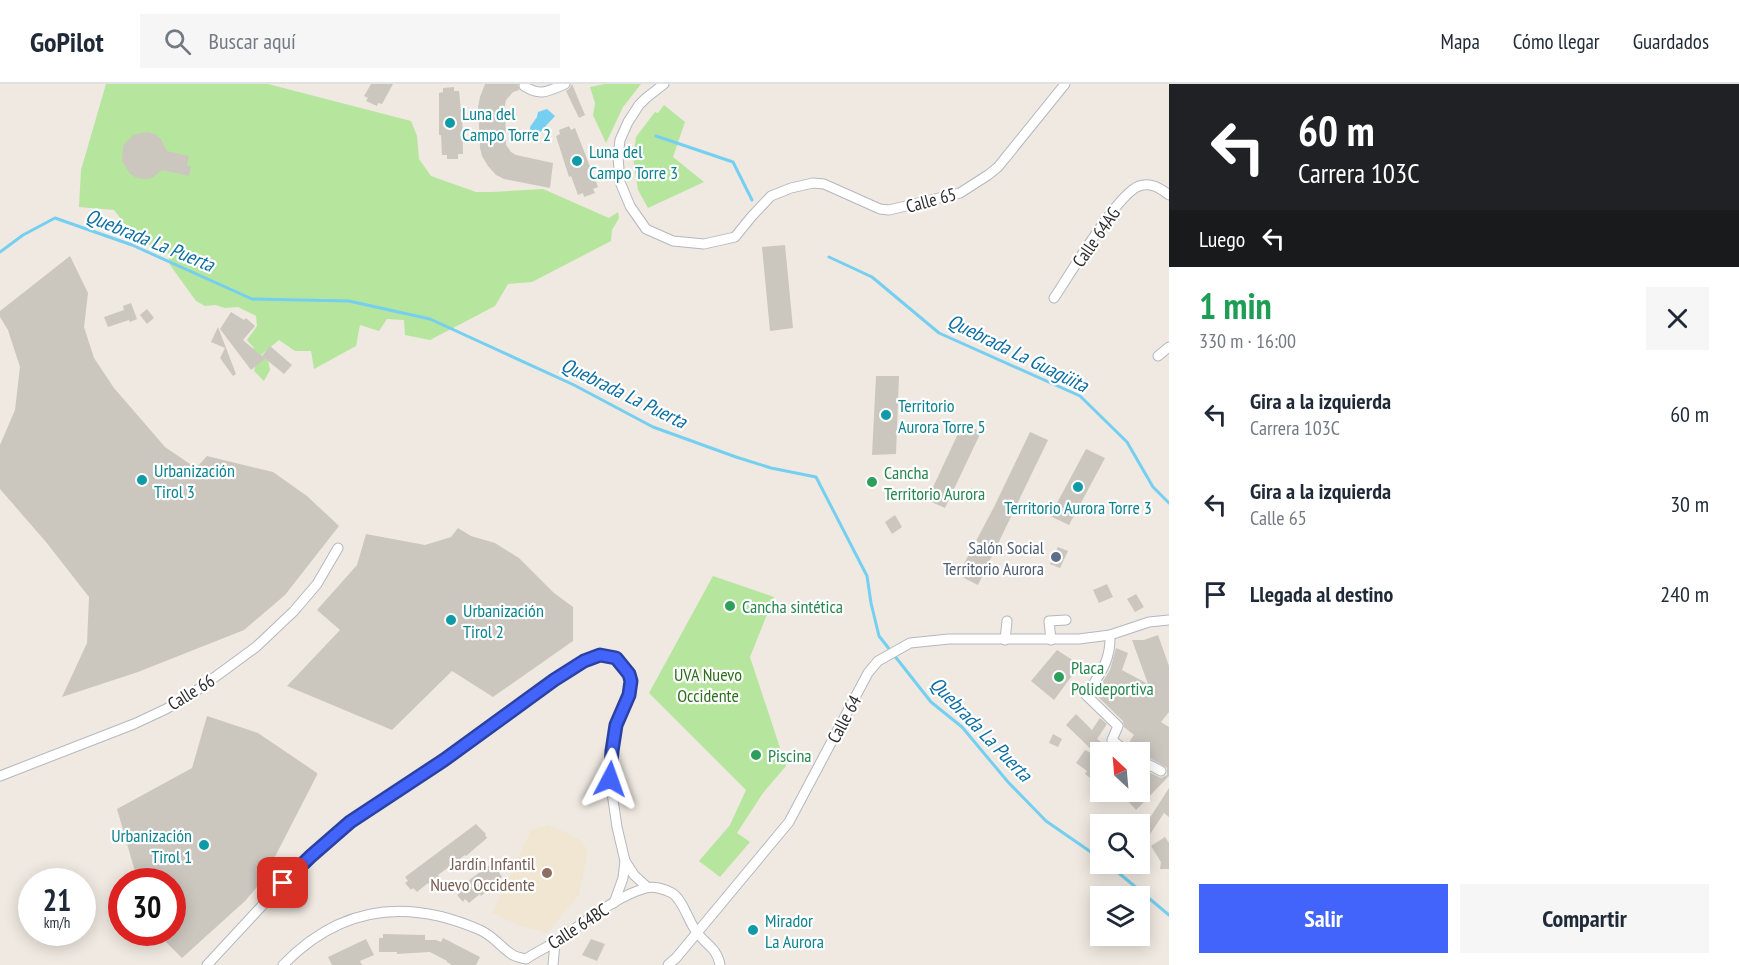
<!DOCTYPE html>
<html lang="es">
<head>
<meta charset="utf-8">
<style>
  body { margin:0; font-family:"PT Sans Narrow",sans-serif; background:#f6f6f7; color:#1f2937; height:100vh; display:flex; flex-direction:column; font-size:22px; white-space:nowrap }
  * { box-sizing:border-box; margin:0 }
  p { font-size:20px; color:#747a83 }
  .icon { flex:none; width:33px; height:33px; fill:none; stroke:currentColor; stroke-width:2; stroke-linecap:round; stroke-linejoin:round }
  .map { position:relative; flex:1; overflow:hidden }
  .side { display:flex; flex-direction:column; background:#fff; width:570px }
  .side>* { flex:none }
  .guide { background:#202124; color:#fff; overflow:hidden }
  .needle { width:39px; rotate:334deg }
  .fabs { position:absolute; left:1090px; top:658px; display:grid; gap:12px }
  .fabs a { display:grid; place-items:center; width:60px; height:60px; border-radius:0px; background:#fff; box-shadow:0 3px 15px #0003; font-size:30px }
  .speed { position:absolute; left:18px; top:784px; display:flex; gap:12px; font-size:30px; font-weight:700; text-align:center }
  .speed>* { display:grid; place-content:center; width:78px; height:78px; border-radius:50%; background:#fff; box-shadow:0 3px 15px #0003; line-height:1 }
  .speed small { font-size:15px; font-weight:400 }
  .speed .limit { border:9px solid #d22; background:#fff; color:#111 }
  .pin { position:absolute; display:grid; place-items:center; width:51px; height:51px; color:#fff; margin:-26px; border-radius:12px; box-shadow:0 3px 9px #0006 }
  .me { position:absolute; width:66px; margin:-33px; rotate:4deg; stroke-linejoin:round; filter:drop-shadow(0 0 4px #0008) }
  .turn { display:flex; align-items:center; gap:21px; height:126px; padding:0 30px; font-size:27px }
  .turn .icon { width:78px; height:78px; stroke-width:2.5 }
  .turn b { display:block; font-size:42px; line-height:51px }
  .then { display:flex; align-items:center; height:57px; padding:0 30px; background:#0003; gap:12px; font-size:22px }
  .round { display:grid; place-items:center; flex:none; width:63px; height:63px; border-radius:0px; background:#f6f6f7 }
  .headline { display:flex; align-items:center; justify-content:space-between; height:102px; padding:0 30px }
  h1 { font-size:36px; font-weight:600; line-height:45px; color:#1e9e55 }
  .button { display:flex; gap:12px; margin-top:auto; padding:12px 30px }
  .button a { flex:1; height:69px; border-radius:0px; background:#4264fb; color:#fff; font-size:24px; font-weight:600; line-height:69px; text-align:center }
  .button a+a { background:#f6f6f7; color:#1f2937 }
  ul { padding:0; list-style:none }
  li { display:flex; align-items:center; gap:18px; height:90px; padding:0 30px }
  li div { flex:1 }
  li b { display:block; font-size:22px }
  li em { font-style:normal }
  header { display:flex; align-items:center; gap:36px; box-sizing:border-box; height:84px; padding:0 30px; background:#fff; border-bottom:2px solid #e0e1e3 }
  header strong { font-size:28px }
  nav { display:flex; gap:33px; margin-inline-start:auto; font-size:21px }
  .search { width:420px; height:54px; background:#f6f6f7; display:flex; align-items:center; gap:15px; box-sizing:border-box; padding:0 21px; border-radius:0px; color:#747a83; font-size:22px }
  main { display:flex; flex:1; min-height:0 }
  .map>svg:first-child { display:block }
  .education { fill:#f0e6d1 }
  .green { fill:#b6e59e }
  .water { fill:#75cff0 }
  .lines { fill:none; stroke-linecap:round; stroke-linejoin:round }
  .stream { stroke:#75cff0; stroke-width:3 }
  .building { fill:#cbc7bf }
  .minor-casing { stroke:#b4b7c1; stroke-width:11 }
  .minor { stroke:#fff; stroke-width:9 }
  .route-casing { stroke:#2b41a3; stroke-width:15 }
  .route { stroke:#4264fb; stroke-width:10 }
  .culture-dot { fill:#0f9aa8; stroke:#fff; stroke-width:2 }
  .leisure-dot { fill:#2e9e5b; stroke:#fff; stroke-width:2 }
  .service-dot { fill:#5c6f8a; stroke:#fff; stroke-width:2 }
  .education-dot { fill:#8d6e63; stroke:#fff; stroke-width:2 }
  .labels { text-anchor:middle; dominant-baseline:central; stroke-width:4.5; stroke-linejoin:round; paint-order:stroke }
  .culture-label { font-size:18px; fill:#0d838f; stroke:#fff; text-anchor:start }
  .street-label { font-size:18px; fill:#2e2e2e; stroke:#fff }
  .leisure-label { font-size:18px; fill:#27864d; stroke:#fff; text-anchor:start }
  .service-label { font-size:18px; fill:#4e5e75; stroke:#fff; text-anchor:end }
  .park-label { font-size:18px; fill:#2c6e1b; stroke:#fff }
  .education-label { font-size:18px; fill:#785e54; stroke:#fff; text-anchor:end }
  .water-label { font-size:20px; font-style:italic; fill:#0d6fa3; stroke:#fff }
</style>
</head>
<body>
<header>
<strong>GoPilot</strong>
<div class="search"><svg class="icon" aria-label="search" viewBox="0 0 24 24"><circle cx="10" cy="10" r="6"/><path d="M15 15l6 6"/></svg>Buscar aquí</div>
<nav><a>Mapa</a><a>Cómo llegar</a><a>Guardados</a></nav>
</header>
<main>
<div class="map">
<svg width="1169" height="881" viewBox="0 0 1169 881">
  <rect width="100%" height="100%" fill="#efe9e1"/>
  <polygon class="education" points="548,741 578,754 588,766 579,811 547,849 519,841 492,829 531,746"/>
  <g class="green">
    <polygon points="106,0 268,0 411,37 417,52 419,75 431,92 476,108 492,108 543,105 609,134 618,128 619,134 612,146 611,157 532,198 508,200 495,222 430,256 405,251 404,236 387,235 379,247 360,241 356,262 314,285 311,267 295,267 279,256 261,271 268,276 270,286 264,297 254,287 257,276 250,270 254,264 247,256 257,242 256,232 238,223 225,224 215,221 205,222 196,217 170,181 166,161 160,159 153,164 141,154 135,153 114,126 79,123 81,86"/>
    <polygon points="605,0 641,0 623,23 606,59 593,31 595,19 590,3"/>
    <polygon points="664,21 685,38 673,73 704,98 648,124 638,106 633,74 636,53 655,28 658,29"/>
    <polygon points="713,492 774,513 750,573 786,682 763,709 737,749 750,758 720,793 699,777 730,741 746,706 649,609"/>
  </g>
  <polygon class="water" points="547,25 555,32 532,57 530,55 530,43 537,33 538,28"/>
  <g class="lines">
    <g class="stream">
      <polyline points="656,52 733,78 752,116"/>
      <polyline points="0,168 23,151 55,134 132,161 252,215 349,217 430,235 574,301 653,343 736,373 771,384 816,393 867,492 871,519 879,552 931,618 962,643 1008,698 1046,737 1101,775"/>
      <polyline points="829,173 872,193 939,249 1080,312 1127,358 1153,403 1169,419"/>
      <polyline points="1108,780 1169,831"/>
    </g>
  </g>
  <g class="building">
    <polygon points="371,0 393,0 382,20 378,19 377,22 366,17 368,14 364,12"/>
    <polygon points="485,0 518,0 519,6 513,8 506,16 505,21 506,61 511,68 516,71 553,79 550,104 504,95 496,91 488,82 482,72 480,64 478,23 480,13"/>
    <polygon points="572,0 585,31 579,34 566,7 570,4"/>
    <polygon points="454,3 454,7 459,7 461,27 462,27 463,70 458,70 458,75 447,75 447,71 442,71 441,51 439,51 439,9 443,8 443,4"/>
    <polygon points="569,42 571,46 575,44 598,103 593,105 595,109 584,113 583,109 578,111 571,92 569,93 556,52 560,50 559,46"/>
    <polygon points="147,48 155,50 161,55 167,67 189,72 187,82 191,82 189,92 162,86 152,94 144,95 137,94 130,90 122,77 123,62 133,51"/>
    <polygon points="785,161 793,244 770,247 762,163"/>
    <polygon points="70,172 88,209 84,243 94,274 114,304 165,363 196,384 207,372 273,388 307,412 339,442 285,511 244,546 138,588 62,613 87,559 89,513 46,458 0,405 0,361 15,326 20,283 8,246 0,233 0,227"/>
    <polygon points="131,219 137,235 130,238 129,236 108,243 104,233 124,226 123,222"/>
    <polygon points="147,225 154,234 147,240 140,231"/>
    <polygon points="231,228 244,236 246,234 255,242 243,256 265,275 251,286 220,245"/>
    <polygon points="218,243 236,290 233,292 220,274 225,264 211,258"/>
    <polygon points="270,262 292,281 284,290 262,272"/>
    <polygon points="876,292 899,292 896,370 872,371"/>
    <polygon points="963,339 981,348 945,424 927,416"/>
    <polygon points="1030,348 1048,356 978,501 958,491 994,423"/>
    <polygon points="1086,365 1105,374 1069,441 1050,432"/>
    <polygon points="895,431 902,443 892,450 885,438"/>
    <polygon points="458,444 471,452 495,459 519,474 554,509 573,523 573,557 493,613 452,587 392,646 287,602 340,546 317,526 357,481 366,450 425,461 451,453"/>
    <polygon points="1058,463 1068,467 1060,484 1050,480"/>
    <polygon points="1107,500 1113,513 1099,519 1093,506"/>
    <polygon points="1136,510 1144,523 1135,528 1127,515"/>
    <polygon points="1158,551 1169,582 1169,628 1161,638 1169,643 1169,692 1136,726 1120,708 1140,708 1140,684 1161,694 1167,691 1167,684 1143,670 1136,669 1134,664 1128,660 1134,651 1124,643 1123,637 1095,610 1110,586 1116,564 1128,569 1122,586 1148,600 1132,556 1144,556"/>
    <polygon points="1057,566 1080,581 1054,616 1031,597"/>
    <polygon points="1076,630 1092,646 1100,634 1107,640 1097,655 1118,669 1095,669 1066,641"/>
    <polygon points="207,632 258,649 317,689 317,691 263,796 245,817 182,874 157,849 172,849 172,798 138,798 117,725 192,684"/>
    <polygon points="1053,650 1062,655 1058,663 1049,659"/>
    <polygon points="1085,666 1101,674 1101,697 1096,693 1094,697 1085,690 1087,687 1076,679"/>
    <polygon points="1169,704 1169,733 1164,729 1140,765 1140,744 1151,745 1146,740"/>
    <polygon points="476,740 486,750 485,751 487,754 466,772 465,771 438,791 439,793 429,800 428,799 417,808 413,804 411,806 405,799 408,797 405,793"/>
    <polygon points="1165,753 1169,759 1169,785 1160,785 1161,778 1151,762"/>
    <polygon points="491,780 494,783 495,782 502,793 481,812 480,810 469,819 465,815 463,818 457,811 460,809 457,805"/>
    <polygon points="383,850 425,851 425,856 436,856 441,858 443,854 480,873 476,881 452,881 447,878 447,877 430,868 397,870 397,868 379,868 379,854 383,854"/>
    <polygon points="366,855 374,871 360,877 362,881 332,881 328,873"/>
    <polygon points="591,855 605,860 597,877 582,871"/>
  </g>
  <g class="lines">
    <defs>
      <g id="minor">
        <polyline points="664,0 646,14 639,21 628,38 620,56 618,73 620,98 630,122 646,145 673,157 704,160 735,153 752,132 771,112 791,104 813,99 824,100 880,125 889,126 960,109 988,91 998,83 1065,0"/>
        <path d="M 524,2 C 541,13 548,7 565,0"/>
        <path d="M 1054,214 C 1069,192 1117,110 1139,102 C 1151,98 1160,104 1169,111"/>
        <polyline points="1158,272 1169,263"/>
        <path d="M 1110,551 C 1111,577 1100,590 1086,611 L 1118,642 L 1112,656 L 1129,669"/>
        <polyline points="1005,556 1007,537"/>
        <polyline points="1051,556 1049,537 1066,536"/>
        <polyline points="1140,676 1161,687"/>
        <polyline points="0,692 134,640 166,625 196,607 256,563 294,527 317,500 338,464"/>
        <polyline points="625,777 634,791 647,803"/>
        <polyline points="207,881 283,799 311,772 350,738 444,676 554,596 584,577 600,571 616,574 629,590 631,597 629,611 617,641 612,667 610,695 617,743 625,777 623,794 614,819"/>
        <path d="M 283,881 C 340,822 407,814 480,846 C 494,852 502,865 513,871 C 516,873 522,874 526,875 C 536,868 548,863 558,856 C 585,839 614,813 646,804 C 654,802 665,805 672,809 C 682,815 688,835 694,844 C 702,859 717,862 720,881"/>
        <polyline points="553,881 555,859"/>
        <polyline points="668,881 676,874 789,738 868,589 878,577 910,559 949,555 1079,555 1110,551 1149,538 1169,536"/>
      </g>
    </defs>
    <use href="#minor" class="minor-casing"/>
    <use href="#minor" class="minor"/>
  </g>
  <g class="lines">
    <defs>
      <polyline id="route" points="283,799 311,772 350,738 444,676 554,596 584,577 600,571 616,574 629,590 631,597 629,611 616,641 612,667 610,695"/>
    </defs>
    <use href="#route" class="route-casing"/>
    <use href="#route" class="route"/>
  </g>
  <g class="culture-dot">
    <circle cx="450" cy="39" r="6"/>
    <circle cx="577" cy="77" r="6"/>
    <circle cx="886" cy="331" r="6"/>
    <circle cx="142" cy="396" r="6"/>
    <circle cx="1078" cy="403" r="6"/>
    <circle cx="451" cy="536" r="6"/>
    <circle cx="204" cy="761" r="6"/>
    <circle cx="753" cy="846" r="6"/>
  </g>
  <g class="leisure-dot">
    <circle cx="872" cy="398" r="6"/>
    <circle cx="730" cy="522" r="6"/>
    <circle cx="1059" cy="593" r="6"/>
    <circle cx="756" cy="671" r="6"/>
  </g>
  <circle class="service-dot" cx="1056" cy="473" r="6"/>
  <circle class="education-dot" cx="547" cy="789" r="6"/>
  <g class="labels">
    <g class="culture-label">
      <text x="462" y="29">Luna del<tspan x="462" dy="21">Campo Torre 2</tspan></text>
      <text x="589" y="67">Luna del<tspan x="589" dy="21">Campo Torre 3</tspan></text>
      <text x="898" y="321">Territorio<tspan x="898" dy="21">Aurora Torre 5</tspan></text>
      <text x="154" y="386">Urbanización<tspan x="154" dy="21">Tirol 3</tspan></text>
      <text x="1078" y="423" text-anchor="middle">Territorio Aurora Torre 3</text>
      <text x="463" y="526">Urbanización<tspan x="463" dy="21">Tirol 2</tspan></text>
      <text x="192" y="751" text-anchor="end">Urbanización<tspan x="192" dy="21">Tirol 1</tspan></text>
      <text x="765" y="836">Mirador<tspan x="765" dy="21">La Aurora</tspan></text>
    </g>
    <g class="street-label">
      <text transform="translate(931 116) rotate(-15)">Calle 65</text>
      <text transform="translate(1096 153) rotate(-55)">Calle 64AG</text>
      <text transform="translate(191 608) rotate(-32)">Calle 66</text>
      <text transform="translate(844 635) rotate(-62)">Calle 64</text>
      <text transform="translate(578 842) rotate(-33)">Calle 64BC</text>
    </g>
    <g class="leisure-label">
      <text x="884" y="388">Cancha<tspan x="884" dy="21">Territorio Aurora</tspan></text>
      <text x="742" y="522">Cancha sintética</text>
      <text x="1071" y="583">Placa<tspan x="1071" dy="21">Polideportiva</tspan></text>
      <text x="768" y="671">Piscina</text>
    </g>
    <g class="service-label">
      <text x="1044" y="463">Salón Social<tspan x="1044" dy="21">Territorio Aurora</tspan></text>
    </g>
    <g class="park-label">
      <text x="708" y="590">UVA Nuevo<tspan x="708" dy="21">Occidente</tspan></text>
    </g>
    <g class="education-label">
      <text x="535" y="779">Jardín Infantil<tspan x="535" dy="21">Nuevo Occidente</tspan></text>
    </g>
    <g class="water-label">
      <text transform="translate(150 156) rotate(22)">Quebrada La Puerta</text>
      <text transform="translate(1018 269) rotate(26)">Quebrada La Guagüita</text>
      <text transform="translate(624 309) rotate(26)">Quebrada La Puerta</text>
      <text transform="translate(981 645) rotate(46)">Quebrada La Puerta</text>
    </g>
  </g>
</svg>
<div class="fabs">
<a><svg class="needle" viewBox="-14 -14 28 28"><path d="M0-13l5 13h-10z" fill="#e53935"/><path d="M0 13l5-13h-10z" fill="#747a83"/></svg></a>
<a><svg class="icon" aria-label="search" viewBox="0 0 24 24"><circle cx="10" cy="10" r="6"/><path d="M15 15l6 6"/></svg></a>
<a><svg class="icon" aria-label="layers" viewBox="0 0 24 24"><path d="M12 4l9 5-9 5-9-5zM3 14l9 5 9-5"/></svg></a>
</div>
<div class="speed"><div>21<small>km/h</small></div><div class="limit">30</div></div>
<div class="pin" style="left:283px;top:799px;background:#d93025"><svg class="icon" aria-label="arrive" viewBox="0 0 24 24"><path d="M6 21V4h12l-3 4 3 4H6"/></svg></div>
<svg class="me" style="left:610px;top:695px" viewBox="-20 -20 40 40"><path d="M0-17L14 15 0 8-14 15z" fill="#4264fb" stroke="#fff" stroke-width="4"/></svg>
</div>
<section class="side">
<div class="guide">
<div class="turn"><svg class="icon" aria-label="left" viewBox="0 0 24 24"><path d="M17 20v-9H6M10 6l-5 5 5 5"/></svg><div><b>60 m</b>Carrera 103C</div></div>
<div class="then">Luego<svg class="icon" aria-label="left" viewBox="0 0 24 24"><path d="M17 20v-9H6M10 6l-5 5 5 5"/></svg></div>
</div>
<div class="headline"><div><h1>1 min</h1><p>330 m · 16:00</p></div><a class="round"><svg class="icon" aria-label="close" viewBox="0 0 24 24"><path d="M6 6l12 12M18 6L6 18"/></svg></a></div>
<ul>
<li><svg class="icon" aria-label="left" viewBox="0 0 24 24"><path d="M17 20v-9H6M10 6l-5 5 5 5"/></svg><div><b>Gira a la izquierda</b><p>Carrera 103C</p></div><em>60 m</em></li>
<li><svg class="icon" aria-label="left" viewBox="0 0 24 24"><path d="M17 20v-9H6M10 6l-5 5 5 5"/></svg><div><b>Gira a la izquierda</b><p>Calle 65</p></div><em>30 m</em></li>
<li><svg class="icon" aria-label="arrive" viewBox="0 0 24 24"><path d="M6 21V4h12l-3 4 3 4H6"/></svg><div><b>Llegada al destino</b></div><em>240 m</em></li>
</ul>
<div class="button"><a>Salir</a><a>Compartir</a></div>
</section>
</main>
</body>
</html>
